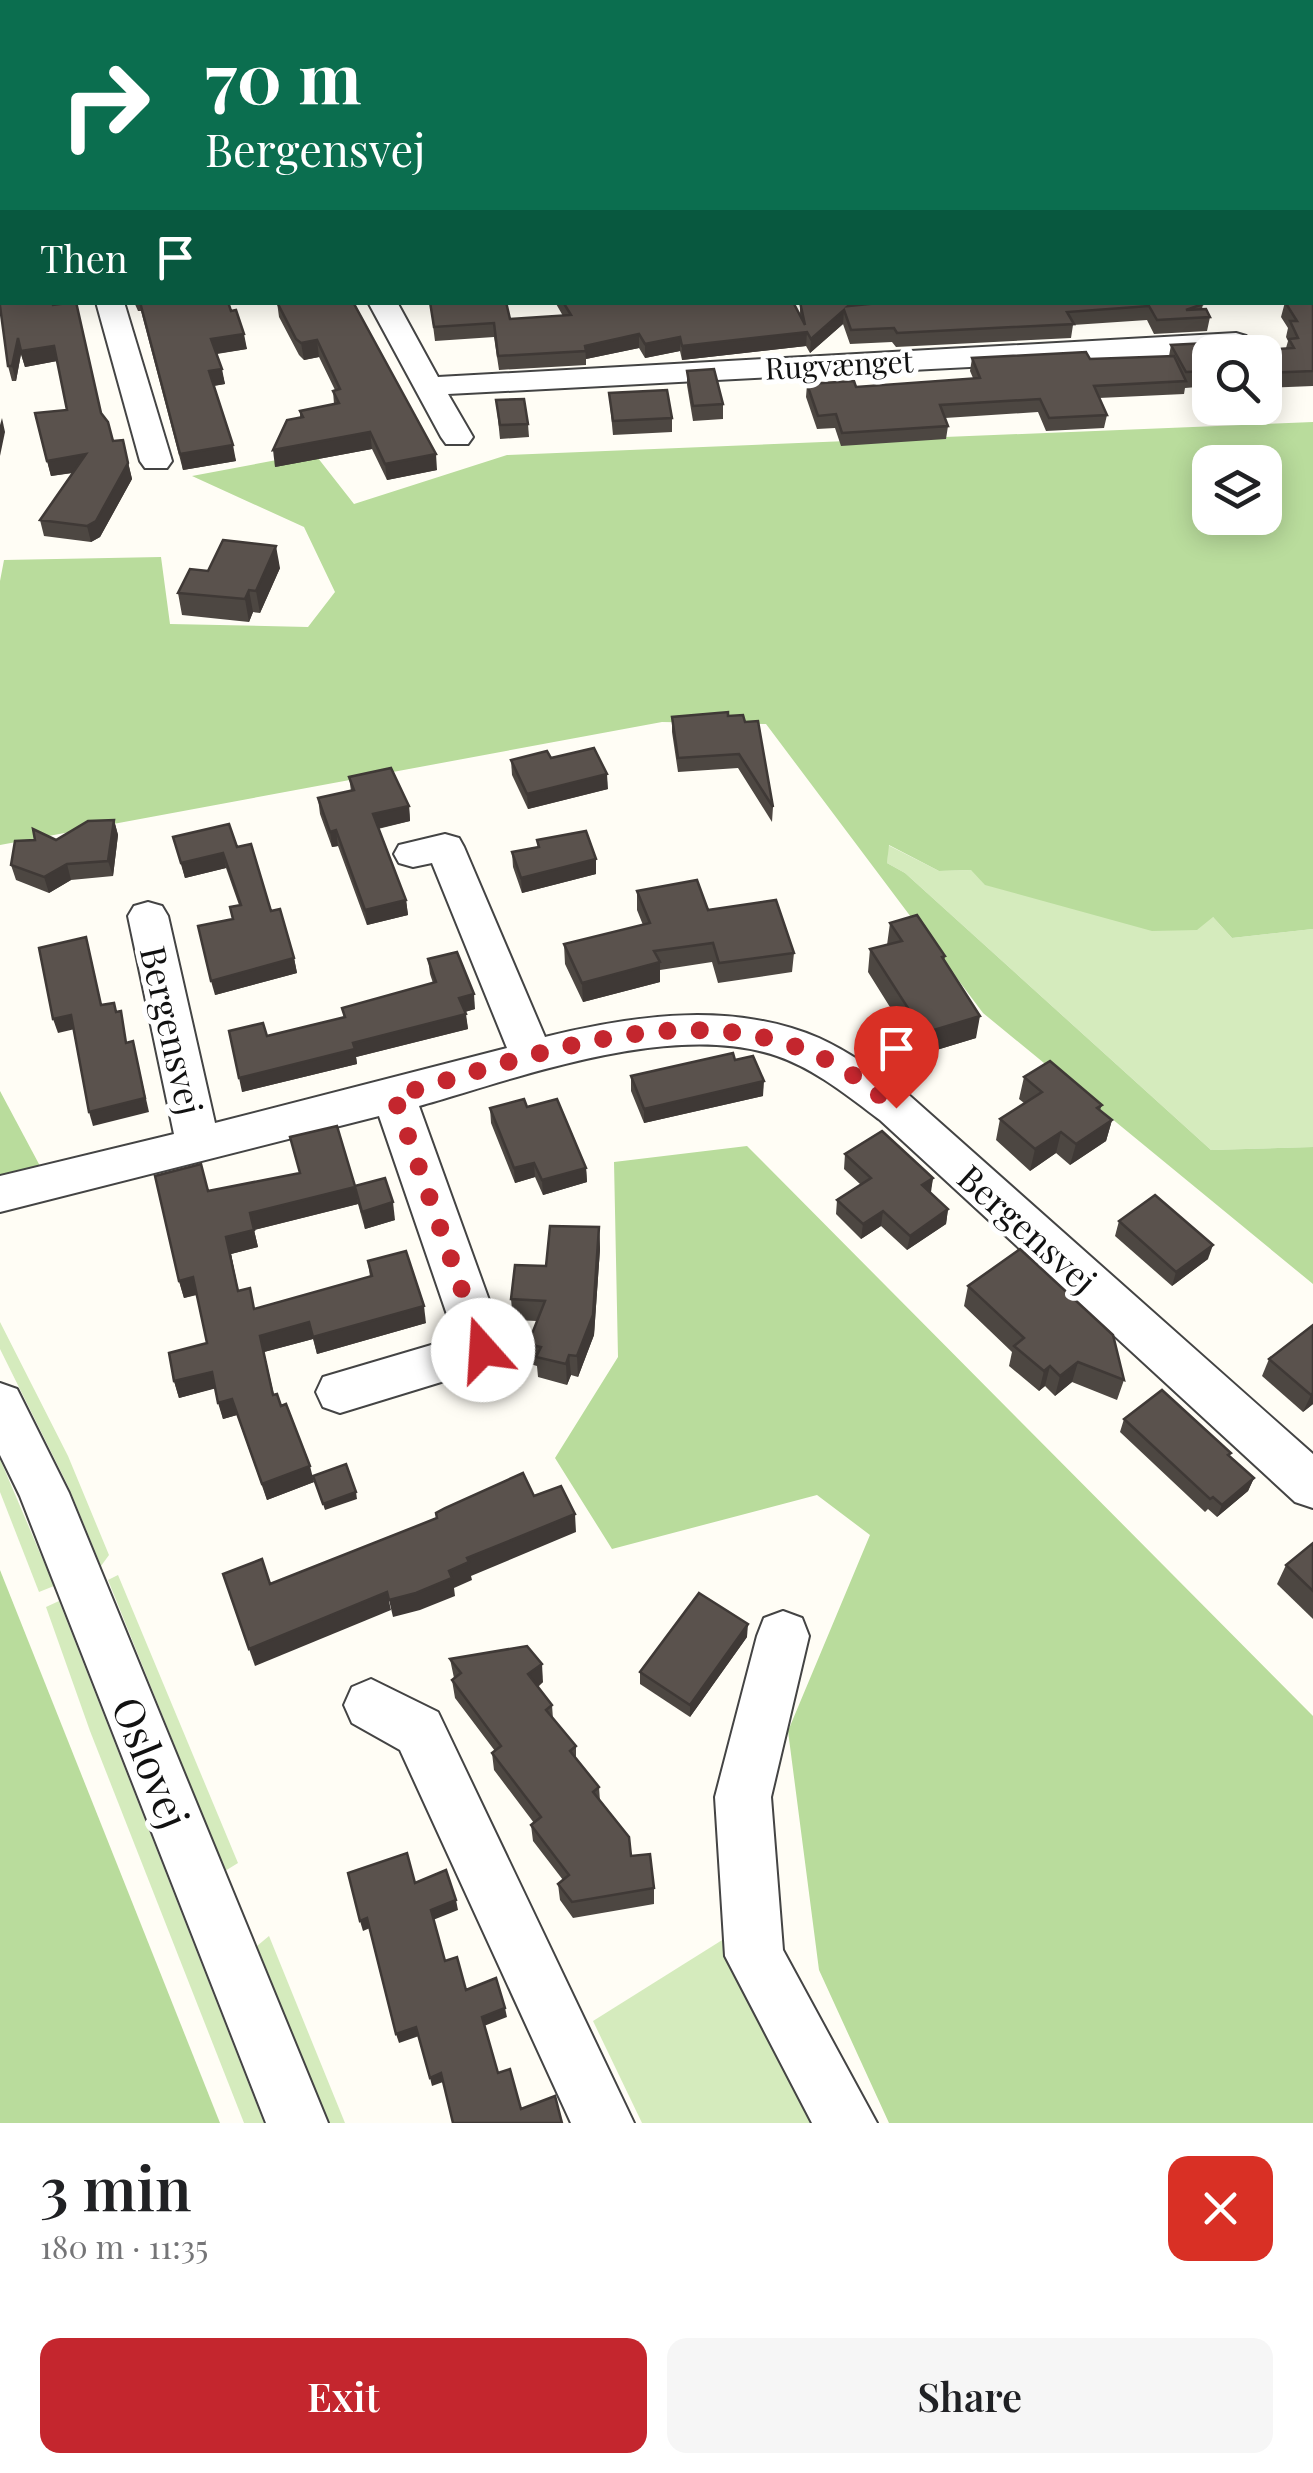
<!DOCTYPE html>
<html lang="en">
<head>
<meta charset="utf-8">
<style>
  body { margin:0; font-family:"Playfair Display",serif; background:#f6f6f6; color:#202124; height:100vh; display:flex; flex-direction:column; font-size:38px; white-space:nowrap }
  * { box-sizing:border-box; margin:0 }
  p { font-size:32px; color:#757577 }
  .icon { flex:none; width:55px; height:55px; fill:none; stroke:currentColor; stroke-width:2; stroke-linecap:round; stroke-linejoin:round }
  .map { position:relative; height:2123px; overflow:hidden }
  .details { display:flex; flex-direction:column; background:#fff; flex:1 }
  .details>* { flex:none }
  .guide { position:absolute; left:0px; top:0px; width:1315px; height:305px; box-shadow:0 5px 25px #0003; background:#0b6e4f; color:#fff; overflow:hidden }
  .tools { position:absolute; left:1192px; top:335px; display:grid; gap:20px }
  .tools a { display:grid; place-items:center; width:90px; height:90px; border-radius:20px; background:#fff; box-shadow:0 5px 25px #0003; font-size:50px }
  .pin { position:absolute; display:grid; place-items:center; width:85px; height:85px; color:#fff; margin:-102px -42px; border-radius:50% 50% 50% 0; rotate:-45deg; box-shadow:0 0 10px #0007 }
  .pin .icon { rotate:45deg }
  .me { position:absolute; width:110px; margin:-55px; rotate:341deg; stroke-linejoin:round; filter:drop-shadow(0 0 8px #0008) }
  .turn { display:flex; align-items:center; gap:35px; height:210px; padding:0 40px; font-size:45px }
  .turn .icon { width:130px; height:130px; stroke-width:2.5 }
  .turn b { display:block; font-size:70px; line-height:85px }
  .then { display:flex; align-items:center; height:95px; padding:0 40px; background:#0003; gap:20px; font-size:38px }
  .round { display:grid; place-items:center; flex:none; width:105px; height:105px; border-radius:20px; background:#f6f6f6 }
  .head { display:flex; align-items:center; justify-content:space-between; height:170px; padding:0 40px }
  h1 { font-size:60px; font-weight:600; line-height:75px }
  .cta { display:flex; gap:20px; margin-top:auto; padding:20px 40px }
  .cta a { flex:1; height:115px; border-radius:20px; background:#c4262e; color:#fff; font-size:40px; font-weight:600; line-height:115px; text-align:center }
  .cta a+a { background:#f6f6f6; color:#202124 }
  .map>svg:first-child { display:block }
  .green { fill:#d5ebbd }
  .forest { fill:#b9dc9c; fill-rule:evenodd }
  .lines { fill:none; stroke-linecap:round; stroke-linejoin:round }
  .minor-casing { stroke:#444; stroke-width:4 }
  .minor { fill:#fff; fill-rule:evenodd }
  .wall { fill:#4d4742 }
  .shaded-wall { fill:#3f3936 }
  .building { fill:#5a524d; stroke:#3f3936; stroke-width:2.5 }
  .route { stroke:#c4262e; stroke-width:18; stroke-dasharray:0 32.4 }
  .labels { text-anchor:middle; dominant-baseline:central; stroke-width:10; stroke-linejoin:round; paint-order:stroke }
  .far-street-label { font-size:30px; fill:#111; stroke:#fff }
  .street-label { font-size:35px; fill:#111; stroke:#fff }
  .near-street-label { font-size:42px; fill:#111; stroke:#fff }
</style>
</head>
<body>
<div class="map">
<svg width="1313" height="2123" viewBox="0 0 1313 2123">
  <rect width="100%" height="100%" fill="#fffdf5"/>
  <g class="green">
    <polygon points="888,845 939,871 971,870 1213,917 1232,938 1313,929 1313,1147 1211,1150 905,873 887,863"/>
    <polygon points="0,1322 68,1456 109,1555 101,1566 69,1488 0,1349"/>
    <polygon points="0,1459 54,1586 39,1592 0,1492"/>
    <polygon points="118,1575 238,1863 225,1871 108,1580"/>
    <polygon points="59,1601 264,2123 244,2123 90,1731 46,1607"/>
    <polygon points="269,1936 345,2123 329,2123 257,1946"/>
    <polygon points="727,1937 822,2123 642,2123 593,2021"/>
  </g>
  <g class="forest">
    <path d="M 1313,422 L 1313,929 L 1232,938 L 1213,917 L 1197,930 L 1152,931 L 985,885 L 971,870 L 939,871 L 889,845 L 887,863 L 905,873 L 1211,1150 L 1313,1147 L 1313,1284 L 983,1013 L 766,724 L 662,722 L 0,845 L 0,581 L 4,560 L 161,557 L 170,624 L 308,627 L 335,592 L 304,527 L 192,476 L 314,453 L 354,504 L 507,455 ZM 1210,462 L 1265,462 L 1265,518 L 1210,518 Z"/>
    <polygon points="0,1091 40,1166 0,1177"/>
    <polygon points="747,1146 1313,1716 1313,2123 889,2123 819,1970 788,1731 870,1535 817,1495 612,1549 555,1458 618,1357 614,1162"/>
    <polygon points="0,1570 220,2123 0,2123"/>
  </g>
  <g class="lines">
    <defs>
      <g id="minor">
        <polygon points="205,0 229,0 229,2 206,2"/>
        <rect x="1312" y="264" width="1" height="17"/>
        <polygon points="96,302 124,302 172,461 167,468 145,468 140,461"/>
        <polygon points="368,302 397,302 438,377 1236,333 1246,336 1257,352 448,394 473,437 468,444 446,444 441,437"/>
        <path d="M 445,834 L 459,838 L 464,847 L 545,1037 C 634,1015 732,1001 819,1038 C 852,1053 881,1075 910,1096 L 1313,1454 L 1313,1508 L 1295,1502 L 880,1120 C 848,1096 815,1069 777,1056 C 672,1020 521,1077 419,1106 L 507,1350 L 500,1364 L 340,1413 L 323,1407 L 316,1392 L 323,1377 L 455,1338 L 379,1116 L 0,1212 L 0,1176 L 174,1134 L 128,916 L 134,906 L 148,902 L 162,906 L 168,916 L 215,1123 L 507,1048 L 432,863 L 413,867 L 399,863 L 394,854 L 399,845 Z"/>
        <polygon points="0,1383 17,1389 69,1493 328,2123 266,2123 20,1496 0,1455"/>
        <polygon points="783,1611 802,1618 809,1636 771,1797 783,1950 877,2123 812,2123 725,1956 715,1797 757,1636 764,1618"/>
        <polygon points="371,1679 438,1712 634,2123 571,2123 400,1750 352,1723 344,1705 352,1687"/>
      </g>
    </defs>
    <use href="#minor" class="minor-casing"/>
    <use href="#minor" class="minor"/>
  </g>
  <g class="wall">
    <polygon points="0,0 188,0 190,2 2,2 2,302 54,302 54,305 76,302 101,413 108,422 113,441 123,440 132,479 100,537 91,542 44,536 40,520 73,473 51,476 35,413 67,410 57,361 25,367 21,354 16,381 12,381 8,366 0,306 0,129 2,129 1,124 0,125"/>
    <polygon points="1313,300 1313,386 1265,388 1265,352 1210,352 1210,386 1185,388 1184,394 1099,398 1107,415 1104,428 1046,431 1038,412 945,418 948,426 946,439 841,446 835,428 817,429 806,397 807,384 856,387 973,378 970,371 972,358 1090,359 1169,356 1171,345 1231,352 1286,348 1288,341 1286,337 1288,328 1281,317 1285,302"/>
    <polygon points="134,302 228,302 247,349 217,354 225,384 214,386 236,461 183,470 141,311 138,311"/>
    <polygon points="277,302 353,302 437,470 387,480 372,449 275,467 300,418 300,411 334,404 333,391 335,390 319,357 304,360 299,355 279,317"/>
    <polygon points="430,302 510,319 563,316 555,302 793,302 800,315 800,302 856,305 1203,304 1202,309 1210,317 1207,331 1154,334 1147,320 1073,325 1071,338 896,347 892,342 850,344 843,324 810,353 806,346 682,360 680,351 645,358 639,348 586,359 586,365 499,370 494,337 435,341"/>
    <polygon points="687,371 723,404 723,419 693,421 687,385"/>
    <polygon points="609,393 672,418 672,432 613,435"/>
    <polygon points="496,400 528,424 529,437 500,439"/>
    <polygon points="280,568 260,613 253,612 249,622 182,615 178,593 208,571"/>
    <polygon points="728,716 745,722 773,807 772,822 738,768 678,772 672,732 672,717"/>
    <polygon points="551,758 608,789 528,809 512,775 511,760"/>
    <polygon points="349,777 409,806 410,821 378,829 406,900 408,915 367,925 338,846 332,847 320,814 318,798 351,791"/>
    <polygon points="114,820 118,835 113,876 71,880 49,893 16,880 11,865 56,840"/>
    <polygon points="173,837 237,847 271,911 294,958 297,973 215,995 239,905 226,868 185,878"/>
    <polygon points="537,840 596,859 596,874 522,893 513,867 512,852 538,848"/>
    <polygon points="637,891 708,910 794,953 792,972 718,983 712,962 660,970 660,982 583,1002 565,964 564,944 643,925 637,910"/>
    <polygon points="890,923 945,956 944,961 976,1038 920,1055 868,972 870,949 887,945"/>
    <polygon points="428,959 475,1009 465,1012 468,1029 356,1057 357,1064 242,1092 267,1036 344,1018 342,1008 433,983 430,974"/>
    <polygon points="735,1060 763,1096 644,1123 631,1091 631,1076"/>
    <polygon points="1024,1077 1102,1105 1100,1110 1112,1120 1106,1141 1070,1165 1056,1153 1030,1171 996,1140 1000,1119 1024,1103 1019,1099"/>
    <polygon points="527,1107 586,1168 587,1182 543,1195 535,1177 515,1183 491,1123 490,1108"/>
    <polygon points="845,1154 933,1178 930,1193 948,1209 946,1224 907,1250 881,1226 861,1239 836,1214 837,1200 861,1185 844,1169"/>
    <polygon points="355,1186 395,1220 365,1229 358,1204 254,1230 258,1247 231,1254 238,1291 255,1309 370,1277 368,1261 426,1323 317,1354 313,1339 264,1352 274,1395 314,1482 267,1500 237,1415 223,1419 215,1388 179,1398 174,1381 207,1343 197,1295 184,1298 179,1281 208,1191"/>
    <polygon points="1119,1221 1208,1259 1172,1286 1115,1236"/>
    <polygon points="599,1227 600,1249 594,1335 578,1377 571,1375 567,1385 538,1377 537,1366 530,1364 528,1344 537,1321 513,1320 511,1299 546,1266"/>
    <polygon points="968,1286 1124,1380 1117,1400 1072,1382 1055,1396 1045,1386 1039,1391 1009,1366 1012,1352 964,1306"/>
    <polygon points="1313,1325 1313,1404 1303,1412 1262,1376 1269,1359"/>
    <polygon points="1124,1419 1231,1453 1229,1456 1254,1478 1248,1491 1217,1517 1208,1509 1205,1512 1120,1432"/>
    <polygon points="1313,1543 1313,1619 1277,1584 1286,1565"/>
    <polygon points="747,1637 690,1717 640,1684 640,1672"/>
    <polygon points="450,1659 543,1682 538,1687 552,1705 553,1719 576,1746 576,1759 599,1787 600,1801 631,1856 654,1888 654,1904 573,1918 560,1900 558,1884 563,1880 533,1841 531,1825 534,1823 494,1770 492,1753 495,1751 455,1698 452,1680 454,1678"/>
  </g>
  <g class="shaded-wall">
    <polygon points="844,310 843,324 810,353 811,339"/>
    <polygon points="807,332 806,346 682,360 682,346"/>
    <polygon points="244,334 247,349 214,354 211,339"/>
    <polygon points="639,334 639,348 586,359 585,346"/>
    <polygon points="680,337 680,351 645,358 645,344"/>
    <polygon points="18,338 54,346 57,361 25,367 21,354 16,381 12,366"/>
    <polygon points="317,340 319,357 304,360 301,343"/>
    <polygon points="222,369 225,384 212,386 209,371"/>
    <polygon points="2,418 5,432 0,456 0,425"/>
    <polygon points="370,432 372,449 275,467 273,450"/>
    <polygon points="233,445 236,461 183,470 180,454"/>
    <polygon points="86,454 90,470 51,476 47,461"/>
    <polygon points="436,454 437,470 387,480 385,464"/>
    <polygon points="128,463 132,479 100,537 91,542 87,526"/>
    <polygon points="276,546 280,568 260,613 256,591"/>
    <polygon points="249,590 253,612 249,622 245,599"/>
    <polygon points="607,774 608,789 528,809 527,794"/>
    <polygon points="409,806 410,821 375,829 373,814"/>
    <polygon points="114,820 118,835 113,876 108,861"/>
    <polygon points="336,830 338,846 332,847 330,832"/>
    <polygon points="223,853 226,868 185,878 181,863"/>
    <polygon points="596,859 596,874 522,893 521,878"/>
    <polygon points="67,864 71,880 49,893 44,877"/>
    <polygon points="406,900 408,915 367,925 365,910"/>
    <polygon points="294,958 297,973 215,995 211,981"/>
    <polygon points="660,962 660,982 583,1002 582,983"/>
    <polygon points="474,994 475,1009 461,1013 459,998"/>
    <polygon points="466,1014 468,1029 356,1057 357,1064 242,1092 239,1078 353,1043"/>
    <polygon points="71,1015 75,1029 58,1033 53,1019"/>
    <polygon points="980,1016 976,1038 920,1055 924,1033"/>
    <polygon points="133,1041 149,1112 93,1126 89,1112"/>
    <polygon points="764,1081 763,1096 644,1123 644,1109"/>
    <polygon points="1112,1120 1106,1141 1070,1165 1076,1144"/>
    <polygon points="1061,1132 1056,1153 1030,1171 1035,1149"/>
    <polygon points="534,1163 535,1177 515,1183 514,1168"/>
    <polygon points="586,1168 587,1182 543,1195 542,1180"/>
    <polygon points="933,1178 931,1192 919,1200 922,1185"/>
    <polygon points="355,1187 358,1204 254,1230 258,1247 231,1254 242,1308 226,1237 250,1213"/>
    <polygon points="393,1202 395,1220 365,1229 362,1212"/>
    <polygon points="948,1209 946,1224 907,1250 910,1236"/>
    <polygon points="883,1211 881,1226 861,1239 863,1224"/>
    <polygon points="599,1227 600,1249 594,1335 578,1377 577,1356"/>
    <polygon points="1213,1245 1208,1259 1172,1286 1176,1272"/>
    <polygon points="193,1277 198,1294 184,1298 179,1281"/>
    <polygon points="424,1306 426,1323 317,1354 313,1337"/>
    <polygon points="309,1322 313,1339 264,1352 277,1411 260,1336"/>
    <polygon points="569,1355 571,1375 567,1385 566,1364"/>
    <polygon points="1078,1362 1072,1382 1055,1396 1060,1376"/>
    <polygon points="1050,1366 1045,1386 1039,1391 1044,1371"/>
    <polygon points="212,1372 217,1388 179,1398 174,1381"/>
    <polygon points="1313,1393 1313,1404 1303,1412 1311,1395"/>
    <polygon points="232,1399 237,1415 223,1419 218,1403"/>
    <polygon points="310,1466 314,1482 267,1500 262,1484"/>
    <polygon points="1254,1478 1248,1491 1217,1517 1222,1505"/>
    <polygon points="356,1492 357,1499 325,1510 323,1504"/>
    <polygon points="575,1514 576,1532 471,1576 472,1580 454,1588 455,1596 420,1610 393,1617 389,1600 449,1571 467,1558"/>
    <polygon points="387,1592 391,1610 255,1666 249,1649"/>
    <polygon points="748,1624 747,1637 690,1717 690,1705"/>
    <polygon points="542,1664 543,1682 530,1692 528,1674"/>
    <polygon points="456,1900 458,1910 433,1920 431,1910"/>
    <polygon points="367,1918 370,1928 363,1931 360,1921"/>
    <polygon points="505,2008 507,2017 484,2026 482,2017"/>
    <polygon points="416,2027 419,2036 399,2043 396,2034"/>
    <polygon points="441,2073 443,2082 432,2086 430,2078"/>
  </g>
  <g class="building">
    <polygon points="0,0 188,0 190,2 2,2 2,302 52,302 53,305 76,302 101,413 108,422 113,441 123,440 128,463 96,521 87,526 40,520 86,454 47,461 35,413 67,410 54,346 21,351 18,338 12,366 8,366 0,306 0,129 2,129 0,117"/>
    <polygon points="263,0 1313,0 1313,31 1312,2 264,2"/>
    <polygon points="1313,300 1313,371 1265,373 1265,352 1210,352 1210,371 1186,372 1171,345 1226,342 1231,352 1294,348 1289,339 1298,338 1290,321 1297,321 1285,302 1312,302"/>
    <polygon points="140,302 228,302 231,311 236,310 244,334 211,339 222,369 209,371 233,445 180,454"/>
    <polygon points="277,302 353,302 436,454 385,464 370,432 273,450 287,420 303,417 300,411 339,403 333,391 340,389 317,340 301,343 296,339"/>
    <polygon points="430,302 506,302 510,319 571,315 563,302 793,302 805,325 800,302 853,302 848,306 889,302 1202,302 1203,304 1186,310 1206,309 1210,317 1157,320 1149,306 1067,312 1074,324 897,333 894,328 851,330 844,310 811,339 807,332 682,346 680,337 645,344 639,334 585,346 586,351 498,356 494,323 434,327"/>
    <polygon points="1086,352 1090,359 1174,356 1186,381 1094,386 1107,415 1049,418 1040,399 940,405 948,426 842,433 836,414 818,416 807,384 854,381 856,387 980,378 972,358"/>
    <polygon points="714,369 723,404 693,406 687,371"/>
    <polygon points="667,390 672,418 613,421 609,393"/>
    <polygon points="524,399 528,424 500,425 496,400"/>
    <polygon points="223,540 276,546 256,591 249,590 245,599 178,593 190,569 208,571"/>
    <polygon points="728,712 728,716 743,715 745,722 758,721 773,807 739,754 678,758 672,717"/>
    <polygon points="594,748 607,774 527,794 511,760 547,751 551,758"/>
    <polygon points="391,768 409,806 373,814 406,900 365,910 336,830 330,832 318,798 354,790 349,777"/>
    <polygon points="114,820 108,861 67,864 44,877 11,865 15,841 35,840 33,829 56,840 88,821"/>
    <polygon points="229,824 237,847 251,844 271,911 280,909 294,958 211,981 198,926 233,919 230,907 241,905 223,853 181,863 173,837"/>
    <polygon points="586,831 596,859 521,878 512,852 539,847 537,840"/>
    <polygon points="697,880 708,910 776,900 794,953 719,963 713,943 654,951 660,962 582,983 564,944 650,923 637,891"/>
    <polygon points="917,915 945,956 942,957 980,1016 924,1033 870,949 902,941 890,923"/>
    <polygon points="86,937 101,1005 114,1003 116,1012 121,1011 126,1043 133,1041 145,1098 89,1112 71,1015 53,1019 39,948"/>
    <polygon points="457,952 474,994 459,998 466,1014 353,1043 355,1049 239,1078 229,1031 263,1023 267,1036 345,1017 342,1008 436,982 428,959"/>
    <polygon points="733,1053 735,1060 753,1056 764,1081 644,1109 631,1076"/>
    <polygon points="1050,1061 1102,1105 1097,1108 1112,1120 1076,1144 1061,1132 1035,1149 1000,1119 1042,1092 1024,1077"/>
    <polygon points="524,1099 527,1107 557,1099 586,1168 542,1180 534,1163 514,1168 490,1108"/>
    <polygon points="337,1126 355,1186 385,1178 393,1202 362,1212 355,1187 250,1213 254,1230 226,1237 238,1291 250,1288 254,1309 372,1276 368,1261 406,1251 424,1306 313,1337 309,1322 260,1336 273,1395 277,1394 281,1406 286,1404 310,1466 262,1484 232,1399 218,1403 212,1372 174,1381 169,1353 207,1343 193,1277 179,1281 155,1176 201,1164 208,1191 300,1173 290,1137"/>
    <polygon points="882,1131 933,1178 922,1185 948,1209 910,1236 883,1211 863,1224 837,1200 871,1178 845,1154"/>
    <polygon points="1155,1195 1213,1245 1176,1272 1119,1221"/>
    <polygon points="550,1226 599,1227 593,1315 577,1356 569,1355 566,1364 536,1357 541,1347 528,1344 545,1301 511,1299 515,1265 546,1266"/>
    <polygon points="1020,1249 1113,1335 1124,1380 1078,1362 1060,1376 1050,1366 1044,1371 1014,1346 1024,1338 968,1286"/>
    <polygon points="1313,1325 1313,1393 1311,1395 1269,1359"/>
    <polygon points="1162,1390 1231,1453 1228,1455 1254,1478 1222,1505 1213,1497 1210,1499 1124,1419"/>
    <polygon points="346,1464 356,1492 323,1504 313,1476"/>
    <polygon points="523,1473 534,1496 561,1486 575,1514 467,1558 469,1562 449,1571 452,1578 416,1593 389,1600 387,1592 249,1649 223,1574 262,1559 270,1584 437,1518 436,1513 445,1508"/>
    <polygon points="1313,1543 1313,1591 1286,1565"/>
    <polygon points="699,1593 748,1624 690,1705 640,1672"/>
    <polygon points="527,1646 542,1664 528,1674 552,1705 546,1710 576,1746 570,1751 599,1787 593,1792 629,1837 631,1856 650,1854 654,1888 572,1902 558,1884 569,1875 531,1825 541,1817 492,1753 501,1746 452,1680 461,1673 450,1659"/>
    <polygon points="407,1853 415,1883 446,1870 456,1900 431,1910 445,1961 457,1957 466,1990 496,1978 505,2008 482,2017 498,2073 510,2069 521,2109 555,2096 562,2123 453,2123 441,2073 430,2078 416,2027 396,2034 367,1918 360,1921 348,1873"/>
  </g>
  <g class="lines">
    <path class="route" d="M 483,1350 L 394,1096 C 534,1056 701,987 840,1067 C 860,1078 878,1095 896,1108"/>
  </g>
  <g class="labels">
    <g class="far-street-label">
      <text transform="translate(839 364) rotate(-3)">Rugvænget</text>
    </g>
    <g class="street-label">
      <text transform="translate(173 1030) rotate(77)">Bergensvej</text>
      <text transform="translate(1028 1228) rotate(42)">Bergensvej</text>
    </g>
    <g class="near-street-label">
      <text transform="translate(152 1762) rotate(68)">Oslovej</text>
    </g>
  </g>
</svg>
<div class="tools">
<a><svg class="icon" aria-label="search" viewBox="0 0 24 24"><circle cx="10" cy="10" r="6"/><path d="M15 15l6 6"/></svg></a>
<a><svg class="icon" aria-label="layers" viewBox="0 0 24 24"><path d="M12 4l9 5-9 5-9-5zM3 14l9 5 9-5"/></svg></a>
</div>
<div class="pin" style="left:896px;top:1108px;background:#d93025"><svg class="icon" aria-label="arrive" viewBox="0 0 24 24"><path d="M6 21V4h12l-3 4 3 4H6"/></svg></div>
<svg class="me" style="left:483px;top:1350px" viewBox="-20 -20 40 40"><circle r="19" fill="#fff"/><path d="M0-13L10 11 0 6-10 11z" fill="#c4262e"/></svg>
<div class="guide">
<div class="turn"><svg class="icon" aria-label="right" viewBox="0 0 24 24"><path d="M7 20v-9h11M14 6l5 5-5 5"/></svg><div><b>70 m</b>Bergensvej</div></div>
<div class="then">Then<svg class="icon" aria-label="arrive" viewBox="0 0 24 24"><path d="M6 21V4h12l-3 4 3 4H6"/></svg></div>
</div>
</div>
<section class="details">
<div class="head"><div><h1>3 min</h1><p>180 m · 11:35</p></div><a class="round" style="background:#d93025;color:#fff"><svg class="icon" aria-label="close" viewBox="0 0 24 24"><path d="M6 6l12 12M18 6L6 18"/></svg></a></div>
<div class="cta"><a>Exit</a><a>Share</a></div>
</section>
</body>
</html>
